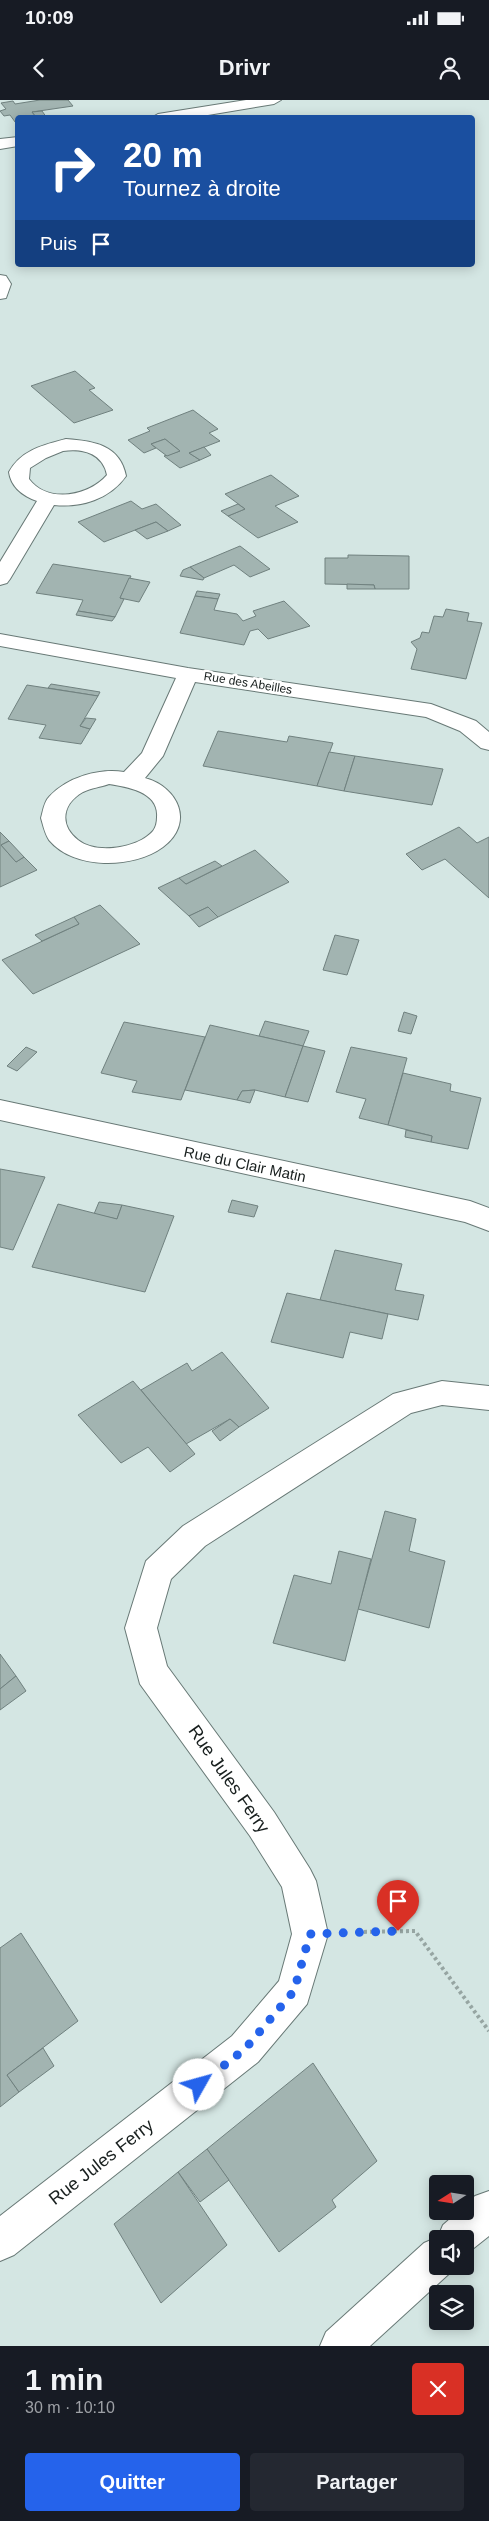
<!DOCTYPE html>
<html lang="fr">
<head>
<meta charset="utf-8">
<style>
  body { margin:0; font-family:Helvetica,sans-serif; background:#242831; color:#f1f3f6; height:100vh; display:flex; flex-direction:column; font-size:19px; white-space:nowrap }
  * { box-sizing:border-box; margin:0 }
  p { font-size:16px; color:#9ea1a6 }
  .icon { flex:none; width:28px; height:28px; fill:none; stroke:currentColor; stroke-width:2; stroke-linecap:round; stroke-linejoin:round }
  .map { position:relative; height:2246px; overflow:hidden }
  .panel { display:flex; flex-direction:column; background:#171b24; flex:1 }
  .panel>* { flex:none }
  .top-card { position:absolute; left:15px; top:15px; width:460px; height:152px; border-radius:5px; box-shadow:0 2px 12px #0003; background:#1a4fa0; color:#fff; overflow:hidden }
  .needle { width:32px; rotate:258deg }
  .fabs { position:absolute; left:429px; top:2075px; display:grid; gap:10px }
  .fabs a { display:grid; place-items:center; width:45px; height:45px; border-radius:5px; background:#171b24; box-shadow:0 2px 12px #0003; font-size:25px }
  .pin { position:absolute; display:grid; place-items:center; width:42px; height:42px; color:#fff; margin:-51px -21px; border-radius:50% 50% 50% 0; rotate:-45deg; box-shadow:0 0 5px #0007 }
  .pin .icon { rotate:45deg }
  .me { position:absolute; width:55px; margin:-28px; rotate:52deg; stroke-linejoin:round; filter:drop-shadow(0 0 4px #0008) }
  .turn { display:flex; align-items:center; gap:18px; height:105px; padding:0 25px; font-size:22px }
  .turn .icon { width:65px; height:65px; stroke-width:2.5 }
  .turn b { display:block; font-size:35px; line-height:42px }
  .then { display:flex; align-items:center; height:48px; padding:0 25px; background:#0003; gap:10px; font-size:19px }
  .round { display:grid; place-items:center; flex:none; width:52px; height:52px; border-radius:5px; background:#242831 }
  .head { display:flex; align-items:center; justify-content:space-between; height:85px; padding:0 25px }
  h1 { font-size:30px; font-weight:800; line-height:38px }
  .button { display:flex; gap:10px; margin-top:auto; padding:10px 25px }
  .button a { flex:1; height:58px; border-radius:5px; background:#2563eb; color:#fff; font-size:20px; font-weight:800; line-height:58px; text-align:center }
  .button a+a { background:#242831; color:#f1f3f6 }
  .status { display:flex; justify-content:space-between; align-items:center; height:35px; padding:0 25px; background:#171b24; direction:ltr }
  .status svg { height:14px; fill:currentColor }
  header { display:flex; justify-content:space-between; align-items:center; height:65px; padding:0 25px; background:#171b24; font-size:22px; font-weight:800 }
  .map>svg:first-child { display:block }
  .building { fill:#a2b4b1; stroke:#70817f }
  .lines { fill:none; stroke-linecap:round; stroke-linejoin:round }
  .minor-casing { stroke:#687976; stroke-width:2 }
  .path { stroke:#96a5a2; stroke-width:4; stroke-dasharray:3 3; stroke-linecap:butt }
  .minor { fill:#fff; fill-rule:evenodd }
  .route { stroke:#2563eb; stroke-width:9; stroke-dasharray:0 16.2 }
  .labels { text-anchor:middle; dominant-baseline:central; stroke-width:5; stroke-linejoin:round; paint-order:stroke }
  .far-street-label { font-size:12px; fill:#181f1e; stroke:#fff }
  .street-label { font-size:15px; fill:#181f1e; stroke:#fff }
  .near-street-label { font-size:18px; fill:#181f1e; stroke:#fff }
</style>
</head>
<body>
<div class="status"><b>10:09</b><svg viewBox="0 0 49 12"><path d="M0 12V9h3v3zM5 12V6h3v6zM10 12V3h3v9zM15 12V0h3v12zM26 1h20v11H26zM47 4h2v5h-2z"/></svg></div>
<header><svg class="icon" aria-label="back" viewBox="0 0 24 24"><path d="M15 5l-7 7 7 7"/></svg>Drivr<svg class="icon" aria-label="person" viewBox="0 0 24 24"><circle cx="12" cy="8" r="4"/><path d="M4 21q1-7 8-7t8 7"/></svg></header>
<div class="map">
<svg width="489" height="2246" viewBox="0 0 489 2246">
  <rect width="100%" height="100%" fill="#d4e6e3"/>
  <g class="building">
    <polygon points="40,0 68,0 73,6 32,12 37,18 18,18 18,26 10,15 4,16 0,11 6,9 1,3 13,1 15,4"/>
    <polygon points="42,11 47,18 37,18 32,12"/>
    <polygon points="75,271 95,288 89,290 113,310 74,323 31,286"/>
    <polygon points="193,310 218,329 209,333 220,341 189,353 200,360 180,368 164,356 180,351 165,339 151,344 156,348 144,353 128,340 150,331 147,328"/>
    <polygon points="165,339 180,351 167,356 151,344"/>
    <polygon points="204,347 211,355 200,360 189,353"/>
    <polygon points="271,375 299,396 275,406 298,422 258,438 228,416 245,409 225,394"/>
    <polygon points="131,401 142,409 156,404 181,425 168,431 156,422 104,442 78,422"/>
    <polygon points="238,404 245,409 228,416 221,411"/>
    <polygon points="156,422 168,431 147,439 135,430"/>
    <polygon points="240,446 270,469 250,477 234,465 204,478 190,467"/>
    <polygon points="348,455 409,456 409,489 375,489 374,485 325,484 325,458 348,458"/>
    <polygon points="53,464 131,476 120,498 124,499 115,517 78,511 83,500 36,493"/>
    <polygon points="190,467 204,478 203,480 180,476 183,470"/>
    <polygon points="129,478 150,482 139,502 120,498"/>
    <polygon points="347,484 374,485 375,489 347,489"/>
    <polygon points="197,491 220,494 218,499 195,496"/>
    <polygon points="195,496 218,499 214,510 237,514 243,521 256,516 253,511 284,501 310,526 268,539 258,529 250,531 244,545 180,533"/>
    <polygon points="446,509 469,513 467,521 482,523 466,579 411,569 417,549 411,542 420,538 422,532 429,533 434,516 443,517"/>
    <polygon points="78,511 115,517 112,521 76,515"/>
    <polygon points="51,584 100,592 98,596 48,588"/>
    <polygon points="27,585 98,596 80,626 90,629 81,644 39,638 46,625 8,619"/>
    <polygon points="86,618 96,619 90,629 80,626"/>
    <polygon points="218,631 287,642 289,636 333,643 317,686 203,666"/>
    <polygon points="329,652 355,656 344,691 317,686"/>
    <polygon points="355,656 443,669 432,705 344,691"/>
    <polygon points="459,727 477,743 489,737 489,798 445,759 422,770 406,754"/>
    <polygon points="0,732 9,741 1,745 16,762 24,757 37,770 0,787"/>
    <polygon points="9,741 24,757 16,762 1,745"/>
    <polygon points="255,750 289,782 218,817 208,807 189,816 158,788 179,778 186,784"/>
    <polygon points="215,761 222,766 186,784 179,778"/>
    <polygon points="100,805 140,844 33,894 2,860 79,824 74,817"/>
    <polygon points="208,807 218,817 199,827 189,816"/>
    <polygon points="74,817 79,824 42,841 35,835"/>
    <polygon points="335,835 359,840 347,875 323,870"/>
    <polygon points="404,912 417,916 411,934 398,931"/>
    <polygon points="265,921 309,931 303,946 259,936"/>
    <polygon points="124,922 205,937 181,1000 132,992 137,981 101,973"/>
    <polygon points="210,925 303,946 285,997 255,990 242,991 237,1000 185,990"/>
    <polygon points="303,946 325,951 308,1002 285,997"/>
    <polygon points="26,947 37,952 17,971 7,966"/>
    <polygon points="351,947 407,958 388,1025 359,1018 366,999 336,992"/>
    <polygon points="403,973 451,984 450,991 481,998 468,1049 431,1042 432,1036 388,1025"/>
    <polygon points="255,990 250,1003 237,1000 242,991"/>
    <polygon points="406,1030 432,1036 431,1042 405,1037"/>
    <polygon points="0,1069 45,1077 13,1150 0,1147"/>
    <polygon points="232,1100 258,1106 254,1117 228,1112"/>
    <polygon points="99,1102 122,1105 117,1119 94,1114"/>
    <polygon points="58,1104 117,1119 122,1105 174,1116 145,1192 32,1167"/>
    <polygon points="335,1150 402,1164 395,1190 424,1195 418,1220 320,1200"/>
    <polygon points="287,1193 388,1214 382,1239 350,1232 343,1258 271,1242"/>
    <polygon points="222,1252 269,1308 239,1327 230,1319 186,1344 141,1290 187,1263 192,1271"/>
    <polygon points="133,1281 195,1354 170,1372 148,1347 121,1363 78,1315"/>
    <polygon points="230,1319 239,1327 220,1341 212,1331"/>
    <polygon points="385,1411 416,1419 409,1451 445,1461 429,1528 358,1509"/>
    <polygon points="339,1451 371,1459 345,1561 273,1543 294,1475 331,1484"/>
    <polygon points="0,1554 16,1576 0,1589"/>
    <polygon points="16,1576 26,1591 0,1610 0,1589"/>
    <polygon points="21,1833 78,1921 7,1975 19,1992 0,2007 0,1848"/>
    <polygon points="43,1948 54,1966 19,1992 7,1975"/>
    <polygon points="313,1963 377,2061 332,2100 336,2107 279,2152 207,2049"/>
    <polygon points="207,2049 229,2080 200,2102 178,2072"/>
    <polygon points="178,2072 227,2145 161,2203 114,2124"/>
  </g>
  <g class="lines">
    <defs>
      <g id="minor">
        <polygon points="246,0 281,0 274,4 190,18 151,18 158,14"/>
        <polygon points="18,37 18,46 0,49 0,39"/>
        <polygon points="0,175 6,176 11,184 6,198 0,199"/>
        <path d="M 66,339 C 94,341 120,345 126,376 C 110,399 81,408 54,405 L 10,479 L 7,483 L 0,485 L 0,462 L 37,401 C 23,396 11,387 9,372 C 21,350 43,345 66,339 ZM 63,351 C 84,348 103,354 107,375 C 89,396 48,404 29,379 L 30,368 L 46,358 Z"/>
        <path d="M 0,534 L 188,568 L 431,604 L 476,621 L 489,632 L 489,650 L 481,648 L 460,631 L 426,617 L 195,582 L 163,656 L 145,678 C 178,687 195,723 163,747 C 133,769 74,770 49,740 C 45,734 43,725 41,718 C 43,711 44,702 49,697 C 67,677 100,668 124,672 L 142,653 L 176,578 L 0,546 ZM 109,684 C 128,687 159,692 157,717 C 157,722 156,727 153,731 C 138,748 97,755 78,740 C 59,725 62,704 83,692 C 91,688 101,687 109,684 Z"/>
        <polygon points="0,1000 470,1101 489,1108 489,1131 465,1122 0,1020"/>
        <polygon points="442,1281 489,1286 489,1310 442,1305 411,1313 205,1446 171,1479 157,1528 167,1566 274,1712 310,1769 316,1781 328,1834 307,1904 258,1962 14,2155 0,2161 0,2116 232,1936 279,1881 292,1834 282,1787 250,1736 140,1584 125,1528 146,1461 183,1426 393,1294"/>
        <polygon points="489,2091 489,2136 465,2155 465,2139 438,2139 438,2166 454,2166 452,2171 370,2246 320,2246 326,2232 424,2143 438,2137 443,2125 459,2111 465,2111 465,2105 475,2096"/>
      </g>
    </defs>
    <use href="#minor" class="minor-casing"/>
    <polyline class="path" points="358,1832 415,1831 489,1931"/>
    <use href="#minor" class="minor"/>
  </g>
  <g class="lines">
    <polyline class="route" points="199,1985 245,1949 294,1891 310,1834 398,1831"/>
  </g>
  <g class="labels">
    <g class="far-street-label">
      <text transform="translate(248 583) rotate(9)">Rue des Abeilles</text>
    </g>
    <g class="street-label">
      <text transform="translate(245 1064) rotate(12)">Rue du Clair Matin</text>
    </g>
    <g class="near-street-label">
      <text transform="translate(229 1679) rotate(55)">Rue Jules Ferry</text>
      <text transform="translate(101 2062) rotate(-38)">Rue Jules Ferry</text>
    </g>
  </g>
</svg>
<div class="fabs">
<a><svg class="needle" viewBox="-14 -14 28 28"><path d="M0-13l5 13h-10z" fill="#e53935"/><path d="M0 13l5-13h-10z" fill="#9ea1a6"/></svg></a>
<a><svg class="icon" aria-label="sound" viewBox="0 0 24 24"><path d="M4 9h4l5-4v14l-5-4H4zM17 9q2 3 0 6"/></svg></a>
<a><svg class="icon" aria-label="layers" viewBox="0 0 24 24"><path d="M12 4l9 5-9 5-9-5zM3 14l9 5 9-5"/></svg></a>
</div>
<div class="pin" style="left:398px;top:1831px;background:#d93025"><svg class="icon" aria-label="arrive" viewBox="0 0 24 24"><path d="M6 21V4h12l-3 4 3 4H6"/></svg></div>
<svg class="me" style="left:199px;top:1985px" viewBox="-20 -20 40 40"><circle r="19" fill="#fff"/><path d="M0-13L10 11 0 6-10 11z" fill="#2563eb"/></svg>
<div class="top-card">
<div class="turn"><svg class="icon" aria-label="right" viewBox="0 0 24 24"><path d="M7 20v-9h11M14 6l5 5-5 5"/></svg><div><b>20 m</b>Tournez à droite</div></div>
<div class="then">Puis<svg class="icon" aria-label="arrive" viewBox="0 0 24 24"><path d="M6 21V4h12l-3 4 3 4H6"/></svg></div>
</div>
</div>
<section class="panel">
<div class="head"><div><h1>1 min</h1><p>30 m · 10:10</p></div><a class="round" style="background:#d93025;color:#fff"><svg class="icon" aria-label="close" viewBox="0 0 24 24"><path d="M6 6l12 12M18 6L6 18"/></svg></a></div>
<div class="button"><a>Quitter</a><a>Partager</a></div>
</section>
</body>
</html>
